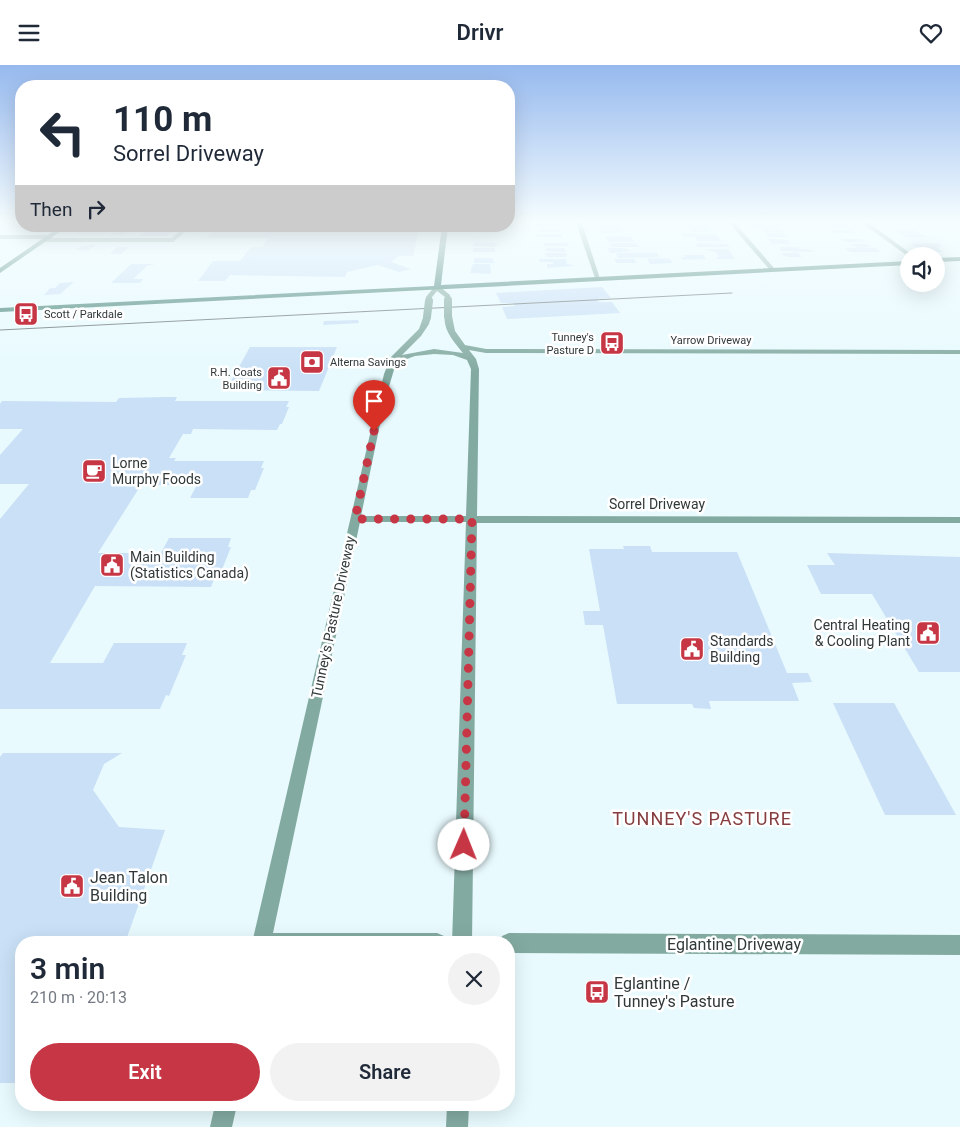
<!DOCTYPE html>
<html lang="en">
<head>
<meta charset="utf-8">
<style>
  body { margin:0; font-family:Roboto,sans-serif; background:#f2f2f3; color:#1f2937; height:100vh; display:flex; flex-direction:column; font-size:19px; white-space:nowrap }
  * { box-sizing:border-box; margin:0 }
  p { font-size:16px; color:#747a83 }
  .icon { flex:none; width:28px; height:28px; fill:none; stroke:currentColor; stroke-width:2; stroke-linecap:round; stroke-linejoin:round }
  .map { position:relative; flex:1; overflow:hidden }
  .side { position:absolute; left:15px; top:871px; width:500px; height:175px; display:flex; flex-direction:column; background:#fff; border-radius:20px; box-shadow:0 5px 20px #0002 }
  .side>* { flex:none }
  .guide { position:absolute; left:15px; top:15px; width:500px; height:152px; border-radius:20px; box-shadow:0 5px 20px #0002; background:#fff; color:#1f2937; overflow:hidden }
  .controls { position:absolute; left:900px; top:182px; display:grid; gap:10px }
  .controls a { display:grid; place-items:center; width:45px; height:45px; border-radius:50%; background:#fff; box-shadow:0 5px 20px #0002; font-size:25px }
  .pin { position:absolute; display:grid; place-items:center; width:42px; height:42px; color:#fff; margin:-51px -21px; border-radius:50% 50% 50% 0; rotate:-45deg; box-shadow:0 0 5px #0007 }
  .pin .icon { rotate:45deg }
  .me { position:absolute; width:55px; margin:-28px; rotate:1deg; stroke-linejoin:round; filter:drop-shadow(0 0 4px #0008) }
  .turn { display:flex; align-items:center; gap:18px; height:105px; padding:0 15px; font-size:22px }
  .turn .icon { width:65px; height:65px; stroke-width:2.5 }
  .turn b { display:block; font-size:35px; line-height:42px }
  .then { display:flex; align-items:center; height:48px; padding:0 15px; background:#0003; gap:10px; font-size:19px }
  .round { display:grid; place-items:center; flex:none; width:52px; height:52px; border-radius:26px; background:#f2f2f3 }
  .head { display:flex; align-items:center; justify-content:space-between; height:85px; padding:0 15px }
  h1 { font-size:30px; font-weight:600; line-height:38px }
  .action { display:flex; gap:10px; margin-top:auto; padding:10px 15px }
  .action a { flex:1; height:58px; border-radius:30px; background:#c63645; color:#fff; font-size:20px; font-weight:600; line-height:58px; text-align:center }
  .action a+a { background:#f2f2f3; color:#1f2937 }
  header { display:flex; justify-content:space-between; align-items:center; height:65px; padding:0 15px; background:#fff; font-size:22px; font-weight:600 }
  .map>svg:first-child { display:block }
  .building { fill:#c9e0f6 }
  .lines { fill:none; stroke-linecap:round; stroke-linejoin:round }
  .street { fill:#83aaa1; fill-rule:evenodd }
  .secondary { fill:#488479; fill-rule:evenodd }
  .tram { stroke:#687274; stroke-width:1 }
  .street-bridge { stroke:#83aaa1; stroke-width:8 }
  .route { stroke:#c63645; stroke-width:9; stroke-dasharray:0 16.2 }
  .labels { text-anchor:middle; dominant-baseline:central; stroke-width:5; stroke-linejoin:round; paint-order:stroke }
  .far-poi-label { font-size:11px; fill:#313839; stroke:#fff; text-anchor:start }
  .far-street-label { font-size:11px; fill:#313839; stroke:#fff }
  .poi-label { font-size:14px; fill:#313839; stroke:#fff; text-anchor:start }
  .street-label { font-size:14px; fill:#313839; stroke:#fff }
  .near-poi-label { font-size:16px; fill:#313839; stroke:#fff; text-anchor:start }
  .near-street-label { font-size:16px; fill:#313839; stroke:#fff }
  .near-neighbourhood-label { font-size:18px; letter-spacing:1px; fill:#853d3f; stroke:#fff }
</style>
</head>
<body>
<header><svg class="icon" aria-label="menu" viewBox="0 0 24 24"><path d="M4 6h16M4 12h16M4 18h16"/></svg>Drivr<svg class="icon" aria-label="heart" viewBox="0 0 24 24"><path d="M12 20l-8-8c-3-5 5-10 8-4 3-6 11-1 8 4z"/></svg></header>
<div class="map">
<svg width="960" height="1062" viewBox="0 0 960 1062">
  <rect width="100%" height="100%" fill="#e8fafe"/>
  <g class="building">
    <rect x="535" y="159" width="27" height="3"/>
    <polygon points="686,159 709,159 711,163 689,162"/>
    <polygon points="822,159 846,159 851,162 826,162"/>
    <polygon points="598,160 621,160 628,161 629,163 599,163"/>
    <polygon points="752,160 780,160 781,162 776,162 785,167 764,167 760,164 768,163 755,163"/>
    <polygon points="150,161 176,161 167,171 140,171"/>
    <polygon points="217,161 298,161 297,163 303,164 341,164 349,161 420,161 413,191 399,191 391,197 411,204 399,207 378,200 347,207 345,212 230,210 225,216 198,216 213,196 240,196 251,182 262,182 269,173 206,173"/>
    <polygon points="689,163 711,163 714,167 691,167"/>
    <rect x="476" y="164" width="18" height="3"/>
    <polygon points="538,164 560,164 561,167 539,167"/>
    <polygon points="599,164 622,164 623,168 600,168"/>
    <polygon points="82,165 110,165 105,169 76,169"/>
    <polygon points="120,165 130,166 125,170 109,170"/>
    <polygon points="828,165 850,165 854,168 832,168"/>
    <polygon points="893,165 912,165 928,172 906,172"/>
    <polygon points="682,168 715,169 722,176 698,176 695,172 683,172"/>
    <polygon points="765,168 784,168 788,172 768,172"/>
    <rect x="537" y="169" width="25" height="3"/>
    <polygon points="605,171 631,172 634,177 609,177"/>
    <polygon points="768,174 787,175 791,179 773,179"/>
    <polygon points="841,174 861,174 865,177 845,177"/>
    <polygon points="474,178 497,178 497,180 493,182 473,181"/>
    <polygon points="544,178 567,178 568,181 544,181"/>
    <polygon points="609,178 635,178 640,182 611,182"/>
    <polygon points="699,178 727,179 730,182 697,182 695,179"/>
    <polygon points="937,178 942,182 937,182 943,187 927,187 911,179"/>
    <polygon points="850,179 867,179 871,182 860,183 875,183 881,187 850,187 845,183 858,183"/>
    <polygon points="96,180 89,185 75,185 82,181"/>
    <polygon points="117,182 129,182 121,189 110,189"/>
    <polygon points="779,182 798,182 800,184 812,185 814,187 782,186"/>
    <rect x="473" y="183" width="22" height="4"/>
    <polygon points="546,183 565,183 565,187 546,186"/>
    <polygon points="608,183 625,183 631,186 610,188"/>
    <polygon points="704,184 728,184 735,194 717,194 716,192 719,192 716,187"/>
    <polygon points="546,188 566,188 567,190 566,192 547,192"/>
    <polygon points="616,188 657,188 659,192 618,193"/>
    <polygon points="783,188 798,188 802,192 787,192 782,189"/>
    <polygon points="684,190 703,190 706,194 683,195 681,192 685,192"/>
    <polygon points="474,193 493,193 494,198 474,198"/>
    <polygon points="647,193 670,194 673,198 650,199"/>
    <polygon points="539,194 566,194 567,199 572,200 573,201 547,203 547,199 553,199 553,197 540,197"/>
    <polygon points="614,194 634,194 637,198 616,198"/>
    <polygon points="131,199 155,199 147,201 133,214 143,214 140,218 111,218"/>
    <polygon points="473,199 490,199 491,209 470,208"/>
    <polygon points="74,217 60,229 44,230 50,223 55,223 60,218"/>
    <polygon points="602,222 611,233 596,234 599,237 612,237 620,248 507,254 502,242 515,241 513,238 501,238 496,228"/>
    <polygon points="358,255 359,258 323,260 324,256"/>
    <polygon points="250,282 337,282 319,326 226,325"/>
    <polygon points="167,332 177,332 175,336 289,336 286,342 289,342 282,359 280,359 277,365 193,364 191,369 183,369 169,393 176,393 174,396 264,396 261,403 264,403 255,425 251,425 248,433 190,433 197,420 141,420 98,488 161,488 169,473 231,473 228,482 231,482 219,512 215,512 211,522 95,521 50,598 103,598 114,578 187,578 182,590 186,590 169,631 166,630 160,644 0,644 0,454 29,419 0,419 0,390 23,364 0,364 0,339 2,336 116,337 119,333"/>
    <polygon points="623,481 650,481 652,487 737,487 787,608 808,608 812,617 792,618 799,636 709,636 711,644 694,643 692,639 617,639 603,560 585,560 583,546 600,546 589,484 624,484"/>
    <polygon points="827,488 960,492 960,607 919,607 872,529 821,529 807,500 835,500"/>
    <polygon points="833,638 894,638 956,750 885,750"/>
    <polygon points="3,688 122,688 104,699 93,725 119,762 165,765 125,878 21,878 21,1018 0,1018 0,692"/>
  </g>
  <g class="lines">
    <g class="street">
      <polygon points="576,158 582,158 600,214 595,213"/>
      <polygon points="729,158 735,158 774,203 774,205 770,205"/>
      <polygon points="862,158 869,158 914,191 909,192"/>
      <polygon points="185,161 192,161 173,177 45,177 42,175 43,174 0,174 0,170 50,170 53,172 52,173 172,173"/>
      <polygon points="435,221 439,221 450,230 450,236 446,236 445,232 437,226 432,232 431,237 427,237 426,232"/>
      <path d="M 445,249 L 452,251 L 455,266 L 465,280 L 486,284 L 960,285 L 960,289 L 486,288 L 469,285 L 476,294 L 479,304 L 477,451 L 960,452 L 960,458 L 477,458 L 472,878 L 452,878 L 466,457 L 360,457 L 273,868 L 437,868 L 444,871 L 446,878 L 252,878 L 384,309 L 391,292 L 419,264 L 424,250 L 431,252 L 429,259 L 421,271 L 402,290 L 434,284 L 463,288 C 454,277 442,264 445,249 ZM 434,289 L 453,290 L 467,295 L 471,304 L 466,451 L 361,451 L 385,335 L 396,298 L 415,291 Z"/>
      <polygon points="509,868 960,870 960,890 509,888 509,878 500,878 502,871"/>
      <polygon points="215,1040 237,1040 232,1062 210,1062"/>
      <polygon points="447,1040 469,1040 468,1062 446,1062"/>
    </g>
    <g class="secondary">
      <polygon points="61,161 68,161 0,208 0,203"/>
      <polygon points="442,161 448,161 441,220 909,196 909,200 0,247 0,243 434,221"/>
      <polygon points="960,192 960,196 936,197 936,193"/>
    </g>
    <polyline class="tram" points="0,265 732,228"/>
    <g class="street-bridge">
      <polyline points="448,235 448,251"/>
      <polyline points="427,252 429,236"/>
    </g>
  </g>
  <linearGradient id="sky" x2="0" y2="1"><stop stop-color="#96b9ee"/><stop offset="0.51" stop-color="#f5fdff"/><stop offset="1" stop-color="#f5fdff" stop-opacity="0"/></linearGradient>
  <rect width="960" height="307" fill="url(#sky)"/>
  <g class="lines">
    <polyline class="route" points="374,366 355,454 472,454 464,780"/>
  </g>
  <defs>
    <symbol id="bus-square" viewBox="-11 -11 22 22"><rect x="-9" y="-9" width="18" height="18" rx="4" fill="#c63645" stroke="#fff"/><path d="M-5-6H5V4H4V6H2V4H-2V6H-4V4H-5ZM-3.5-4V0h7V-4ZM-3.5 1.2v1.5H-2V1.2ZM2 1.2v1.5H3.5V1.2Z" fill="#fff"/></symbol>
    <symbol id="bank-square" viewBox="-11 -11 22 22"><rect x="-9" y="-9" width="18" height="18" rx="4" fill="#c63645" stroke="#fff"/><path d="M-6-4H6V4H-6ZM0-2.3a2.3 2.3 0 1 0 0 4.6a2.3 2.3 0 1 0 0-4.6Z" fill="#fff"/></symbol>
    <symbol id="civic-square" viewBox="-11 -11 22 22"><rect x="-9" y="-9" width="18" height="18" rx="4" fill="#c63645" stroke="#fff"/><path d="M-.6-6.5H3V-4.5H.6V-3L4-1V1h2V6H-6V1h2V-1L-.6-3ZM-1.2 2.5V6h2.4V2.5Z" fill="#fff"/></symbol>
    <symbol id="cafe-square" viewBox="-11 -11 22 22"><rect x="-9" y="-9" width="18" height="18" rx="4" fill="#c63645" stroke="#fff"/><path d="M-5.5-4.5H6V0H3Q3 3.5 0 3.5H-2.5Q-5.5 3.5-5.5 0ZM3-3.2v2h1.7v-2ZM-6 4.5H4V6H-6Z" fill="#fff"/></symbol>
  </defs>
  <g fill-rule="evenodd">
    <use href="#bus-square" x="12" y="235" width="28" height="28"/>
    <use href="#bus-square" x="598" y="264" width="28" height="28"/>
    <use href="#bank-square" x="298" y="283" width="28" height="28"/>
    <use href="#civic-square" x="265" y="299" width="28" height="28"/>
    <use href="#cafe-square" x="80" y="392" width="28" height="28"/>
    <use href="#civic-square" x="98" y="486" width="28" height="28"/>
    <use href="#civic-square" x="914" y="554" width="28" height="28"/>
    <use href="#civic-square" x="678" y="570" width="28" height="28"/>
    <use href="#civic-square" x="58" y="807" width="28" height="28"/>
    <use href="#bus-square" x="583" y="913" width="28" height="28"/>
  </g>
  <g class="labels">
    <g class="far-poi-label">
      <text x="44" y="249">Scott / Parkdale</text>
      <text x="594" y="272" text-anchor="end">Tunney's<tspan x="594" dy="13">Pasture D</tspan></text>
      <text x="330" y="297">Alterna Savings</text>
      <text x="262" y="307" text-anchor="end">R.H. Coats<tspan x="262" dy="13">Building</tspan></text>
    </g>
    <g class="far-street-label">
      <text x="711" y="275">Yarrow Driveway</text>
    </g>
    <g class="poi-label">
      <text x="112" y="398">Lorne<tspan x="112" dy="16">Murphy Foods</tspan></text>
      <text x="130" y="492">Main Building<tspan x="130" dy="16">(Statistics Canada)</tspan></text>
      <text x="910" y="560" text-anchor="end">Central Heating<tspan x="910" dy="16">&amp; Cooling Plant</tspan></text>
      <text x="710" y="576">Standards<tspan x="710" dy="16">Building</tspan></text>
    </g>
    <g class="street-label">
      <text x="657" y="439">Sorrel Driveway</text>
      <text transform="translate(333 552) rotate(-78)">Tunney's Pasture Driveway</text>
    </g>
    <g class="near-poi-label">
      <text x="90" y="812">Jean Talon<tspan x="90" dy="18">Building</tspan></text>
      <text x="614" y="918">Eglantine /<tspan x="614" dy="18">Tunney's Pasture</tspan></text>
    </g>
    <g class="near-street-label">
      <text x="734" y="879">Eglantine Driveway</text>
    </g>
    <g class="near-neighbourhood-label">
      <text x="702" y="753">TUNNEY'S PASTURE</text>
    </g>
  </g>
</svg>
<div class="controls">
<a><svg class="icon" aria-label="sound" viewBox="0 0 24 24"><path d="M4 9h4l5-4v14l-5-4H4zM17 9q2 3 0 6"/></svg></a>
</div>
<div class="pin" style="left:374px;top:366px;background:#d93025"><svg class="icon" aria-label="arrive" viewBox="0 0 24 24"><path d="M6 21V4h12l-3 4 3 4H6"/></svg></div>
<svg class="me" style="left:464px;top:780px" viewBox="-20 -20 40 40"><circle r="19" fill="#fff"/><path d="M0-13L10 11 0 6-10 11z" fill="#c63645"/></svg>
<div class="guide">
<div class="turn"><svg class="icon" aria-label="left" viewBox="0 0 24 24"><path d="M17 20v-9H6M10 6l-5 5 5 5"/></svg><div><b>110 m</b>Sorrel Driveway</div></div>
<div class="then">Then<svg class="icon" aria-label="right" viewBox="0 0 24 24"><path d="M7 20v-9h11M14 6l5 5-5 5"/></svg></div>
</div>
<section class="side">
<div class="head"><div><h1>3 min</h1><p>210 m · 20:13</p></div><a class="round"><svg class="icon" aria-label="close" viewBox="0 0 24 24"><path d="M6 6l12 12M18 6L6 18"/></svg></a></div>
<div class="action"><a>Exit</a><a>Share</a></div>
</section>
</div>
</body>
</html>
